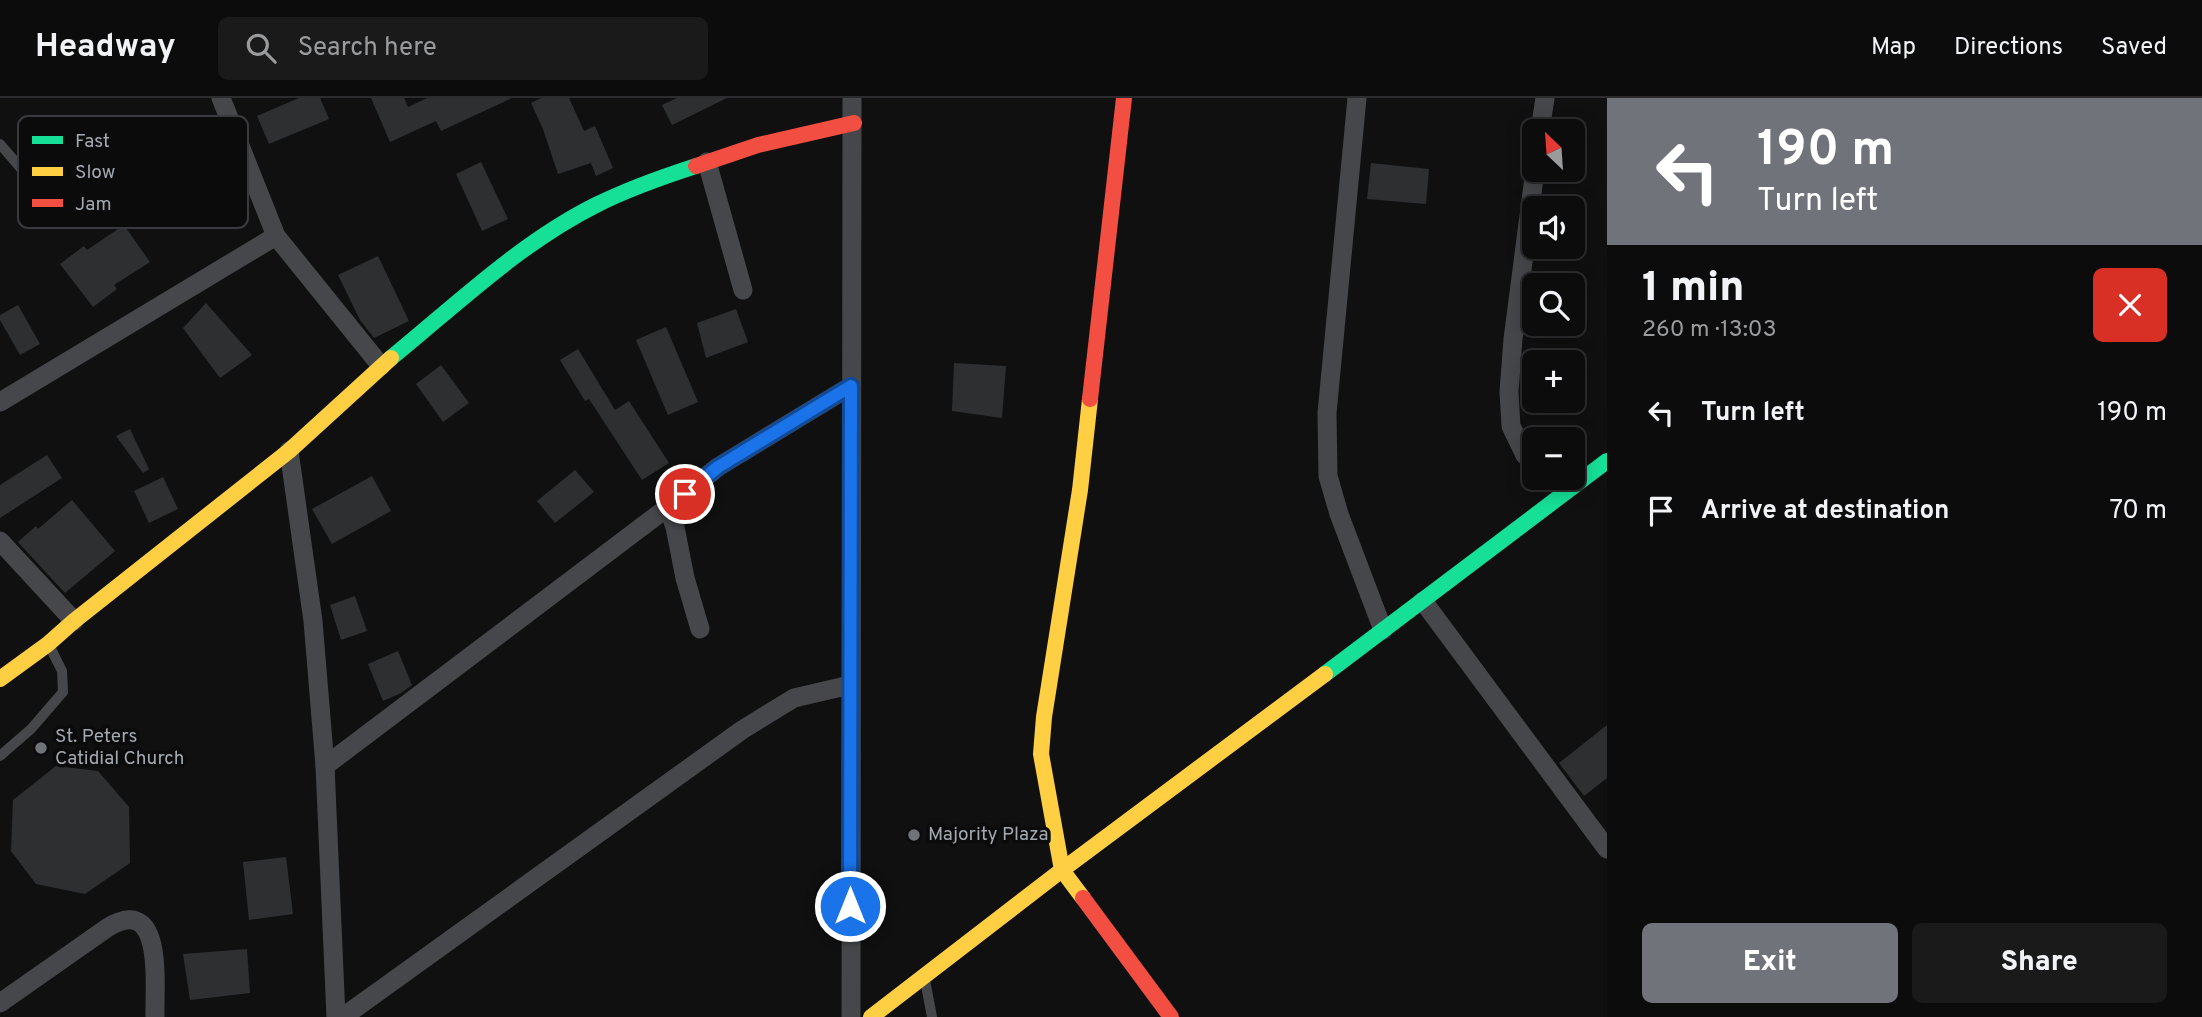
<!DOCTYPE html>
<html lang="en">
<head>
<meta charset="utf-8">
<style>
  body { margin:0; font-family:Overpass,sans-serif; background:#1a1a1b; color:#f1f3f6; height:100vh; display:flex; flex-direction:column; font-size:26px; white-space:nowrap }
  * { box-sizing:border-box; margin:0 }
  p { font-size:23px; color:#9a9b9d }
  .icon { flex:none; width:38px; height:38px; fill:none; stroke:currentColor; stroke-width:2; stroke-linecap:round; stroke-linejoin:round }
  .map { position:relative; flex:1; overflow:hidden }
  .sheet { display:flex; flex-direction:column; background:#0c0c0d; width:595px }
  .sheet>* { flex:none }
  .hud { background:#707379; color:#fff; overflow:hidden }
  .needle { width:46px; rotate:335deg }
  .controls { position:absolute; left:1522px; top:21px; display:grid; gap:14px }
  .controls a { display:grid; place-items:center; width:63px; height:63px; border-radius:10px; background:#0c0c0d; box-shadow:0 4px 18px #0003,0 0 0 2px #2c2c2e; font-size:35px }
  .pin { position:absolute; display:grid; place-items:center; width:60px; height:60px; color:#fff; margin:-30px; border:4px solid #fff; border-radius:50%; box-shadow:0 2px 7px #0007 }
  .me { position:absolute; width:77px; margin:-38px; rotate:0deg; stroke-linejoin:round; filter:drop-shadow(0 0 5px #0008) }
  .turn { display:flex; align-items:center; gap:24px; height:147px; padding:0 35px; font-size:32px }
  .turn .icon { width:91px; height:91px; stroke-width:2.5 }
  .turn b { display:block; font-size:49px; line-height:60px }
  .round { display:grid; place-items:center; flex:none; width:74px; height:74px; border-radius:10px; background:#1a1a1b }
  .head { display:flex; align-items:center; justify-content:space-between; height:119px; padding:0 35px }
  h1 { font-size:42px; font-weight:800; line-height:52px }
  .cta { display:flex; gap:14px; margin-top:auto; padding:14px 35px }
  .cta a { flex:1; height:80px; border-radius:10px; background:#707379; color:#fff; font-size:28px; font-weight:800; line-height:80px; text-align:center }
  .cta a+a { background:#1a1a1b; color:#f1f3f6 }
  ul { padding:0; list-style:none }
  li { display:flex; align-items:center; gap:21px; height:98px; padding:0 35px }
  li div { flex:1 }
  li b { display:block; font-size:26px }
  li em { font-style:normal }
  header { display:flex; align-items:center; gap:42px; box-sizing:border-box; height:98px; padding:0 35px; background:#0c0c0d; border-bottom:2px solid #2c2c2e }
  header strong { font-size:33px }
  nav { display:flex; gap:38px; margin-inline-start:auto; font-size:24px }
  .search { width:490px; height:63px; background:#1a1a1b; display:flex; align-items:center; gap:18px; box-sizing:border-box; padding:0 24px; border-radius:10px; color:#9a9b9d; font-size:26px }
  main { display:flex; flex:1; min-height:0 }
  .map>svg:first-child { display:block }
  .building { fill:#2e2f31 }
  .lines { fill:none; stroke-linecap:round; stroke-linejoin:round }
  .lane { stroke:#45474a; stroke-width:10 }
  .street { stroke:#45474a; stroke-width:19 }
  .fast { stroke:#16e098; stroke-width:16 }
  .slow { stroke:#ffcf43; stroke-width:16 }
  .jam { stroke:#f24e42; stroke-width:16 }
  .route-casing { stroke:#114b97; stroke-width:18 }
  .route { stroke:#1a73e8; stroke-width:12 }
  .poi-dot { fill:#707379; stroke:#0b0b0c; stroke-width:2.5 }
  .labels { text-anchor:middle; dominant-baseline:central; stroke-width:7; stroke-linejoin:round; paint-order:stroke }
  .poi-label { font-size:19px; fill:#a3a9b1; stroke:#0b0b0c; text-anchor:start }
  .key { fill:#0b0b0c; stroke:#393a3e; stroke-width:2 }
  .key-label { font-size:19px; fill:#a3a9b1 }
</style>
</head>
<body>
<header>
<strong>Headway</strong>
<div class="search"><svg class="icon" aria-label="search" viewBox="0 0 24 24"><circle cx="10" cy="10" r="6"/><path d="M15 15l6 6"/></svg>Search here</div>
<nav><a>Map</a><a>Directions</a><a>Saved</a></nav>
</header>
<main>
<div class="map">
<svg width="1607" height="919" viewBox="0 0 1607 919">
  <rect width="100%" height="100%" fill="#101011"/>
  <g class="building">
    <polygon points="299,0 320,0 329,21 269,46 257,18"/>
    <polygon points="371,0 404,0 408,9 427,0 512,0 441,33 436,23 390,44"/>
    <polygon points="541,0 569,0 584,33 595,28 613,70 596,78 591,65 558,76 543,31 531,5"/>
    <polygon points="677,0 727,0 672,27 662,7"/>
    <polygon points="481,64 508,121 482,133 456,76"/>
    <polygon points="1371,65 1429,71 1426,106 1367,101"/>
    <polygon points="201,78 222,105 190,131 168,104"/>
    <polygon points="124,127 150,164 114,187 117,191 93,209 60,166 84,148 87,152"/>
    <polygon points="378,158 409,223 374,240 360,222 338,177"/>
    <polygon points="206,205 252,257 220,280 183,230"/>
    <polygon points="18,207 40,246 20,257 0,222 0,217"/>
    <polygon points="736,211 748,244 706,260 697,225"/>
    <polygon points="666,229 698,304 668,317 636,242"/>
    <polygon points="578,251 615,312 629,303 669,365 642,382 589,301 585,303 560,262"/>
    <polygon points="954,265 1006,268 1002,320 952,313"/>
    <polygon points="441,267 469,305 443,324 416,286"/>
    <polygon points="130,331 149,371 143,375 116,338"/>
    <polygon points="47,357 62,380 0,420 0,387"/>
    <polygon points="575,372 594,394 555,425 537,403"/>
    <polygon points="372,378 391,413 332,446 312,411"/>
    <polygon points="163,379 178,411 149,425 134,393"/>
    <polygon points="72,402 115,453 65,495 18,444 36,428 38,431"/>
    <polygon points="355,498 367,533 341,542 330,507"/>
    <polygon points="398,553 412,587 401,595 383,603 368,566"/>
    <polygon points="1607,627 1607,680 1584,698 1559,665"/>
    <polygon points="56,668 98,673 129,709 130,765 85,796 36,786 11,753 13,702"/>
    <polygon points="286,759 293,816 249,822 243,764"/>
    <polygon points="247,851 250,895 190,902 183,856"/>
  </g>
  <g class="lines">
    <g class="lane">
      <polyline points="0,46 24,74"/>
      <polyline points="0,658 31,631 63,594 62,573 50,549"/>
      <polyline points="925,882 932,919"/>
    </g>
    <g class="street">
      <polyline points="221,0 276,138 381,268"/>
      <polyline points="1357,0 1327,315 1328,378 1339,416 1383,532"/>
      <polyline points="1540,33 1545,0"/>
      <polyline points="707,64 743,192"/>
      <polyline points="0,304 276,138"/>
      <polyline points="289,353 313,523 325,668 336,919"/>
      <polyline points="1535,366 1525,357 1511,328 1509,294 1513,241 1535,72"/>
      <polyline points="668,409 675,429 685,480 700,531"/>
      <polyline points="0,443 74,523"/>
      <polyline points="1423,503 1607,751"/>
      <polyline points="325,668 668,409 718,369 851,288"/>
      <path d="M 0,905 L 107,830 C 165,794 154,887 155,919"/>
      <polyline points="343,919 742,632 794,600 850,587"/>
      <polyline points="851,919 852,0"/>
    </g>
    <g class="fast">
      <path d="M 391,260 C 456,207 520,145 596,107 C 628,91 662,79 696,68"/>
      <polyline points="1325,576 1607,363"/>
    </g>
    <g class="slow">
      <polyline points="0,581 48,546 74,523 289,353 391,260"/>
      <polyline points="1083,800 1062,772 1041,656 1044,619 1080,392 1090,301"/>
      <polyline points="871,919 1062,772 1325,576"/>
    </g>
    <g class="jam">
      <polyline points="696,68 758,47 854,25"/>
      <polyline points="1090,301 1124,0"/>
      <polyline points="1083,800 1171,919"/>
    </g>
  </g>
  <g class="lines">
    <defs>
      <polyline id="route" points="685,396 718,369 851,288 850,808"/>
    </defs>
    <use href="#route" class="route-casing"/>
    <use href="#route" class="route"/>
  </g>
  <g class="poi-dot">
    <circle cx="41" cy="650" r="7"/>
    <circle cx="914" cy="737" r="7"/>
  </g>
  <g class="labels">
    <g class="poi-label">
      <text x="55" y="639">St. Peters<tspan x="55" dy="22">Catidial Church</tspan></text>
      <text x="928" y="737">Majority Plaza</text>
    </g>
  </g>
  <rect x="18" y="18" width="230" height="112" rx="10" class="key"/>
  <rect x="32" y="38" width="31" height="8" fill="#16e098"/>
  <rect x="32" y="69" width="31" height="9" fill="#ffcf43"/>
  <rect x="32" y="101" width="31" height="8" fill="#f24e42"/>
  <g class="key-label">
    <text x="75" y="49">Fast</text>
    <text x="75" y="80">Slow</text>
    <text x="75" y="112">Jam</text>
  </g>
</svg>
<div class="controls">
<a><svg class="needle" viewBox="-14 -14 28 28"><path d="M0-13l5 13h-10z" fill="#e53935"/><path d="M0 13l5-13h-10z" fill="#9a9b9d"/></svg></a>
<a><svg class="icon" aria-label="sound" viewBox="0 0 24 24"><path d="M4 9h4l5-4v14l-5-4H4zM17 9q2 3 0 6"/></svg></a>
<a><svg class="icon" aria-label="search" viewBox="0 0 24 24"><circle cx="10" cy="10" r="6"/><path d="M15 15l6 6"/></svg></a>
<a>+</a>
<a>−</a>
</div>
<div class="pin" style="left:685px;top:396px;background:#d93025"><svg class="icon" aria-label="arrive" viewBox="0 0 24 24"><path d="M6 21V4h12l-3 4 3 4H6"/></svg></div>
<svg class="me" style="left:850px;top:808px" viewBox="-20 -20 40 40"><circle r="17" fill="#1a73e8" stroke="#fff" stroke-width="3"/><path d="M0-11L8 9 0 5-8 9z" fill="#fff"/></svg>
</div>
<section class="sheet">
<div class="hud">
<div class="turn"><svg class="icon" aria-label="left" viewBox="0 0 24 24"><path d="M17 20v-9H6M10 6l-5 5 5 5"/></svg><div><b>190 m</b>Turn left</div></div>
</div>
<div class="head"><div><h1>1 min</h1><p>260 m · 13:03</p></div><a class="round" style="background:#d93025;color:#fff"><svg class="icon" aria-label="close" viewBox="0 0 24 24"><path d="M6 6l12 12M18 6L6 18"/></svg></a></div>
<ul>
<li><svg class="icon" aria-label="left" viewBox="0 0 24 24"><path d="M17 20v-9H6M10 6l-5 5 5 5"/></svg><div><b>Turn left</b></div><em>190 m</em></li>
<li><svg class="icon" aria-label="arrive" viewBox="0 0 24 24"><path d="M6 21V4h12l-3 4 3 4H6"/></svg><div><b>Arrive at destination</b></div><em>70 m</em></li>
</ul>
<div class="cta"><a>Exit</a><a>Share</a></div>
</section>
</main>
</body>
</html>
